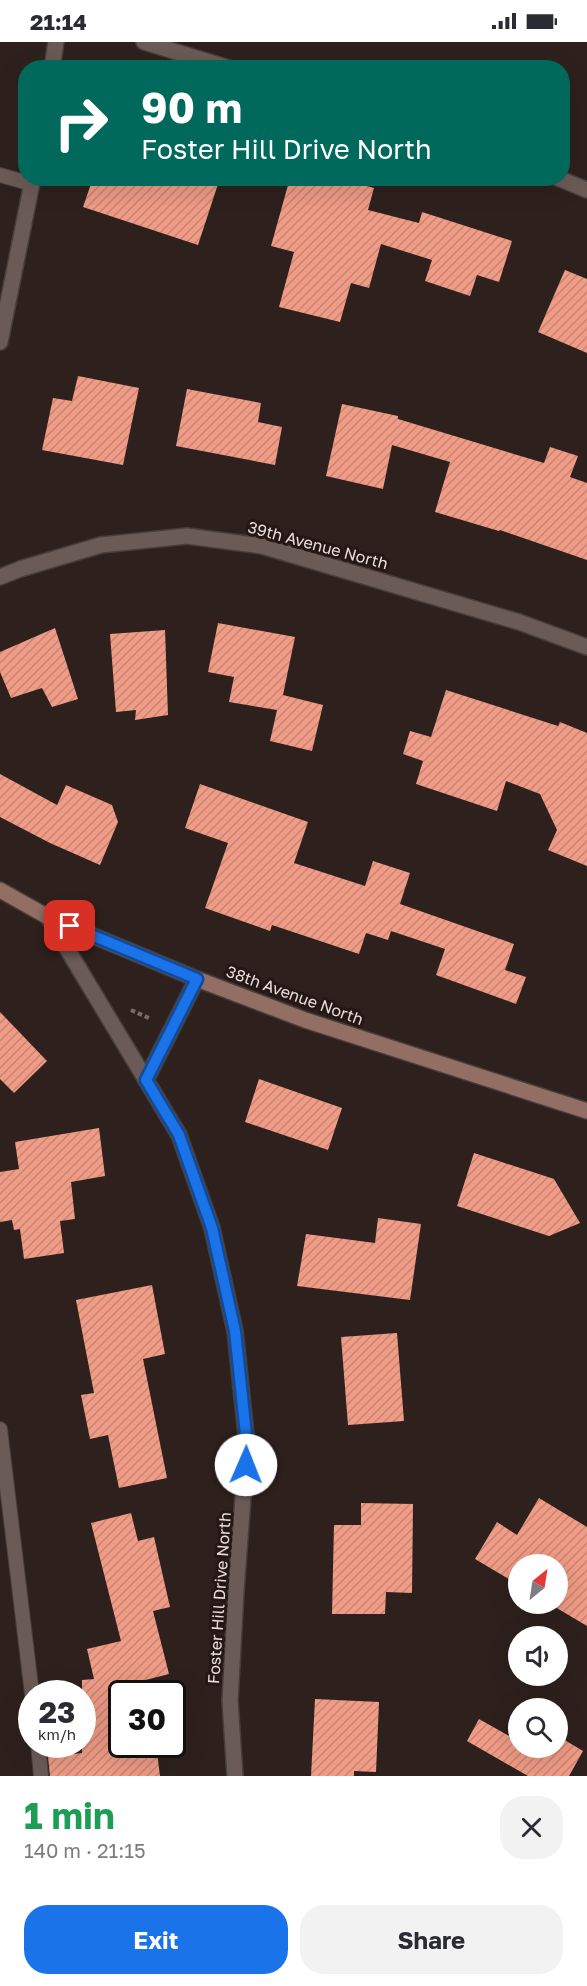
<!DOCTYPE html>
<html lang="en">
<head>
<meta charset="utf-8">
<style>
  body { margin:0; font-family:"Golos Text",sans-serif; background:#f2f2f3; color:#2b2b33; height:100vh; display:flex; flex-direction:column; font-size:22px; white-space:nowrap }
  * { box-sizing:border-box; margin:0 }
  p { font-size:20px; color:#7c7c81 }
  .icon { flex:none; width:33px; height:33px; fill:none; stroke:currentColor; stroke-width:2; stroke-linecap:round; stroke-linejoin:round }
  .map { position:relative; height:1734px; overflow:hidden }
  .side { display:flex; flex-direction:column; background:#fff; flex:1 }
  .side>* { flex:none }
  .banner { position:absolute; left:18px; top:18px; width:552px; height:126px; border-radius:24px; box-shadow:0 6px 24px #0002; background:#00695c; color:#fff; overflow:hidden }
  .needle { width:39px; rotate:30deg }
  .tools { position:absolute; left:508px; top:1512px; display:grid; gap:12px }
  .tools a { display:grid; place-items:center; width:60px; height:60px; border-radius:50%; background:#fff; box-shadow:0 6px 24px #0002; font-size:30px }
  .speed { position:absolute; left:18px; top:1638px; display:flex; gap:12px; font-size:30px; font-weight:700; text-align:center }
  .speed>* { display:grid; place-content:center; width:78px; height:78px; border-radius:50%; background:#fff; box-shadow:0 6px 24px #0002; line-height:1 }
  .speed small { font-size:15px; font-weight:400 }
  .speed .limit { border:3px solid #111; border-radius:9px; background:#fff; color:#111 }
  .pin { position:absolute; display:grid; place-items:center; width:51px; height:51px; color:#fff; margin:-26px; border-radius:12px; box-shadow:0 3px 9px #0006 }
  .me { position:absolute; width:66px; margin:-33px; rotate:1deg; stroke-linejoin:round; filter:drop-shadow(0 0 4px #0008) }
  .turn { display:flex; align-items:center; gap:21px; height:126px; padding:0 24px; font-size:27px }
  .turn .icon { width:78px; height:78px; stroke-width:2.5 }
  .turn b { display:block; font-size:42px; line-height:51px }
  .round { display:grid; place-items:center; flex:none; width:63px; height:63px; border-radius:24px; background:#f2f2f3 }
  .summary { display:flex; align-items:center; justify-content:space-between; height:102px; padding:0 24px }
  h1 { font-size:36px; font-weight:700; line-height:45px; color:#1e9e55 }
  .button { display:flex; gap:12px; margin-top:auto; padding:12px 24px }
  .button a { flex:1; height:69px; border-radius:24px; background:#1a73e8; color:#fff; font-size:24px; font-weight:700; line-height:69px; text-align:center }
  .button a+a { background:#f2f2f3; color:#2b2b33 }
  .status { display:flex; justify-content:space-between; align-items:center; height:42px; padding:0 30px; background:#fff; direction:ltr }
  .status svg { height:16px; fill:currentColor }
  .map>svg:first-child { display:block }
  .building { fill:url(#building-hatch) }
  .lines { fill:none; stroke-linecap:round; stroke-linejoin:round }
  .lane-casing { stroke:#483d3a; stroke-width:16 }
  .street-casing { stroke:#483d3a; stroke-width:18 }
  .secondary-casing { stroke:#483d3a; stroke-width:18 }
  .path { stroke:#786c69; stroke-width:4; stroke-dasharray:4.5 3; stroke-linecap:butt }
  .lane { stroke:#6b5b57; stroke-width:14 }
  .street { stroke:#6b5b57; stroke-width:15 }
  .secondary { stroke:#936e64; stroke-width:15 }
  .route-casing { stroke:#114b97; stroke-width:15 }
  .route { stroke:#1a73e8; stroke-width:10 }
  .labels { text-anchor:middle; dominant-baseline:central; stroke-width:6; stroke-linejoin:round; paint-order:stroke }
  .street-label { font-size:16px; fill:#e8dedb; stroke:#241714 }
</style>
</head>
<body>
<div class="status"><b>21:14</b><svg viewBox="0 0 49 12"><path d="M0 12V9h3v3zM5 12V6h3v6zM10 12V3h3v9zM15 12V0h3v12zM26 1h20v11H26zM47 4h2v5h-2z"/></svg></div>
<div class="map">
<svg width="587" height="1734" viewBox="0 0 587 1734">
  <defs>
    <pattern id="building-hatch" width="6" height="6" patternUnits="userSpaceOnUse" patternTransform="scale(1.5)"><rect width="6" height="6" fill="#f09b85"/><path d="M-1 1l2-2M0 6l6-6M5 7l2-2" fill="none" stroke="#c68574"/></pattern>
  </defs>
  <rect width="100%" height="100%" fill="#2e211d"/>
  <g class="building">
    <polygon points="93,136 220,136 198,203 83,165"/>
    <polygon points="290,136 337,136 374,146 368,168 419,181 422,170 512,199 499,240 477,233 470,254 425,239 432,218 381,202 369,246 351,241 340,280 279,265 294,210 271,204"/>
    <polygon points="565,228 587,237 587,311 538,290"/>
    <polygon points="78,334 139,346 123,423 42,408 53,356 72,359"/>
    <polygon points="187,347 261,361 258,380 282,385 275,423 176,404"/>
    <polygon points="342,362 398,374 398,377 544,421 550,405 578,414 570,435 587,441 587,518 500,488 499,489 435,470 450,420 392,403 383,447 326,434"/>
    <polygon points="218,581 295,595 283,653 323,663 312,709 270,699 277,668 229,660 234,635 208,630"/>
    <polygon points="55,586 78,657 52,665 42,646 11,656 0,630 0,610"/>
    <polygon points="165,588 168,673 135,678 136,668 116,670 110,592"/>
    <polygon points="446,648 558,684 560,680 587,691 587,824 548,808 557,788 540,752 506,739 497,769 416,742 423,719 403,712 410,689 431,695"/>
    <polygon points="0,732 57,763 66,743 112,763 118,780 100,823 50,801 0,775"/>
    <polygon points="200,742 308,780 294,821 365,844 373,819 410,831 400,862 514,902 505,928 526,935 516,962 436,933 445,907 391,889 388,898 366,891 359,912 272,883 270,889 205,866 228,801 185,786"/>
    <polygon points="0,970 47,1019 14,1051 0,1037"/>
    <polygon points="259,1037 342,1066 328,1108 245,1080"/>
    <polygon points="99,1086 105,1134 71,1140 75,1177 60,1179 64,1211 24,1217 20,1187 14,1188 12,1178 0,1180 0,1130 19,1127 15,1100"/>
    <polygon points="474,1111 554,1137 580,1181 549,1194 457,1164"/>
    <polygon points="378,1176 421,1182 410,1258 297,1244 306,1192 375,1201"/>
    <polygon points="152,1243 165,1312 143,1317 167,1436 119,1446 108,1393 90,1397 81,1353 94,1351 76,1258"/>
    <polygon points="397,1291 404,1379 348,1383 341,1295"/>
    <polygon points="539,1456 587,1485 587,1584 550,1562 558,1562 558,1522 519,1522 519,1543 475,1517 497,1480 517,1493"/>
    <polygon points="361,1461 413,1462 412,1551 386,1550 385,1572 332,1572 334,1483 361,1483"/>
    <polygon points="131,1471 138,1499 154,1495 170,1565 153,1569 169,1632 122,1644 122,1702 156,1702 160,1734 50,1734 48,1715 82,1711 82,1638 94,1637 87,1607 121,1599 91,1481"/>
    <polygon points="315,1657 379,1660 376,1730 354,1729 354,1734 311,1734"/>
    <polygon points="479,1677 516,1698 519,1693 519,1706 558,1706 558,1694 583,1709 569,1734 528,1734 467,1699"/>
  </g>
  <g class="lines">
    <defs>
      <g id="lane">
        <polyline points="0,133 32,142"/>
        <polyline points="0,1387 32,1652"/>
        <polyline points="38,1702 41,1734"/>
      </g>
      <g id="street">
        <polyline points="144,0 229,26"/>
        <polyline points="52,26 56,0"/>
        <polyline points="558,136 587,148"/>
        <polyline points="0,300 33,136"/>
        <polyline points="0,535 20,527 101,503 187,494 262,504 519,580 587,605"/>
        <polyline points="48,875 179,1093 212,1186 235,1289 247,1402 236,1549 230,1659 235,1734"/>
        <polyline points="146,1038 197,937"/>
      </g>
      <polyline id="secondary" points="0,848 48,875 197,937 305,978 587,1069"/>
    </defs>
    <use href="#lane" class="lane-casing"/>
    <use href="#street" class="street-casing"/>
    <use href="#secondary" class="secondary-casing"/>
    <polyline class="path" points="131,968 151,977"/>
    <use href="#lane" class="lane"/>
    <use href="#street" class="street"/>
    <use href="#secondary" class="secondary"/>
  </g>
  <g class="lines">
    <defs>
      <polyline id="route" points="70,884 197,937 146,1038 179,1093 212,1186 235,1289 247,1402 246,1423"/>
    </defs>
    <use href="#route" class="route-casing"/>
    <use href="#route" class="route"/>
  </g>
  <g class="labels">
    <g class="street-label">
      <text transform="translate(318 503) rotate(15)">39th Avenue North</text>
      <text transform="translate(295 953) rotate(20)">38th Avenue North</text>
      <text transform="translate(219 1556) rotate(-86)">Foster Hill Drive North</text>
    </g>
  </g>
</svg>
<div class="tools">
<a><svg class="needle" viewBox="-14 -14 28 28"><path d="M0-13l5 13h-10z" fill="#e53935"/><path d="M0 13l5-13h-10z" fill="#7c7c81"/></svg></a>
<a><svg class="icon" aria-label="sound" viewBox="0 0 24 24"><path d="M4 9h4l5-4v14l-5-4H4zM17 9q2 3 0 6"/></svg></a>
<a><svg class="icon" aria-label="search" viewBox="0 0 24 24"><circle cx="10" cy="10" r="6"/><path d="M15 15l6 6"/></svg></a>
</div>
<div class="speed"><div>23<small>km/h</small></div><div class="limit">30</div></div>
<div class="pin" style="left:70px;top:884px;background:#d93025"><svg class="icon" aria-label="arrive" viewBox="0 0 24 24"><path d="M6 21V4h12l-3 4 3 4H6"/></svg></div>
<svg class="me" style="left:246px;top:1423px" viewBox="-20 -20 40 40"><circle r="19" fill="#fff"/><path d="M0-13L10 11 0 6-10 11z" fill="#1a73e8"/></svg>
<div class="banner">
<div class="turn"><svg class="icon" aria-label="right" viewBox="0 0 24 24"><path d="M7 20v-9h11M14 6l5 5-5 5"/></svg><div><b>90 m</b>Foster Hill Drive North</div></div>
</div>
</div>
<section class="side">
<div class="summary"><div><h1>1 min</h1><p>140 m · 21:15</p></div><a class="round"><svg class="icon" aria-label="close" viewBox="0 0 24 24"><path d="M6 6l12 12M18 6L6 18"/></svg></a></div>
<div class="button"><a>Exit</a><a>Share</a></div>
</section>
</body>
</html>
